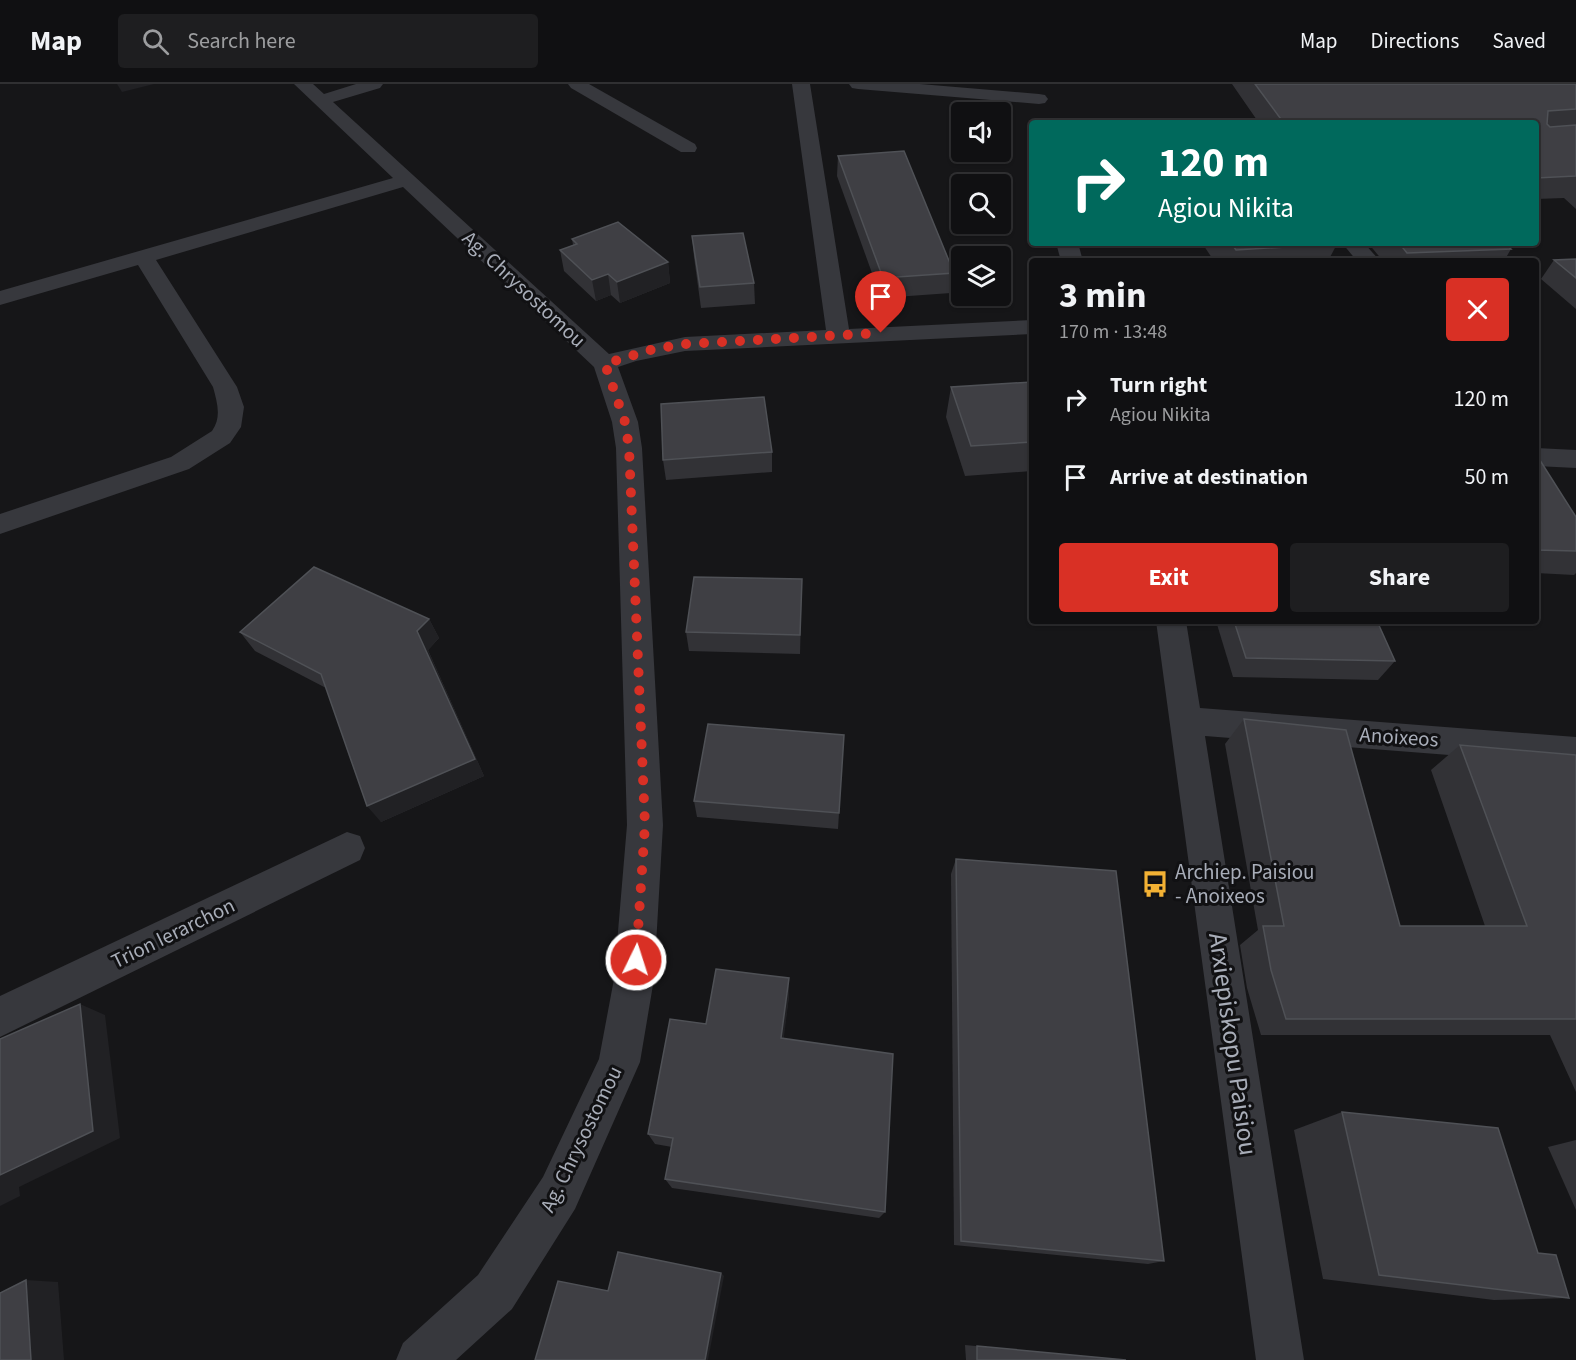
<!DOCTYPE html>
<html lang="en">
<head>
<meta charset="utf-8">
<style>
  body { margin:0; font-family:"Source Sans 3",sans-serif; background:#1e1e20; color:#f1f3f6; height:100vh; display:flex; flex-direction:column; font-size:22px; white-space:nowrap }
  * { box-sizing:border-box; margin:0 }
  p { font-size:20px; color:#9c9d9f }
  .icon { flex:none; width:33px; height:33px; fill:none; stroke:currentColor; stroke-width:2; stroke-linecap:round; stroke-linejoin:round }
  .map { position:relative; flex:1; overflow:hidden }
  .details { position:absolute; left:1029px; top:174px; width:510px; height:366px; display:flex; flex-direction:column; background:#101012; border-radius:6px; box-shadow:0 2px 4px #0004,0 0 0 2px #303032 }
  .details>* { flex:none }
  .banner { position:absolute; left:1029px; top:36px; width:510px; height:126px; border-radius:6px; box-shadow:0 2px 4px #0004,0 0 0 2px #303032; background:#00695c; color:#fff; overflow:hidden }
  .controls { position:absolute; left:951px; top:18px; display:grid; gap:12px }
  .controls a { display:grid; place-items:center; width:60px; height:60px; border-radius:6px; background:#101012; box-shadow:0 2px 4px #0004,0 0 0 2px #303032; font-size:30px }
  .pin { position:absolute; display:grid; place-items:center; width:51px; height:51px; color:#fff; margin:-62px -26px; border-radius:50% 50% 50% 0; rotate:-45deg; box-shadow:0 0 6px #0007 }
  .pin .icon { rotate:45deg }
  .me { position:absolute; width:66px; margin:-33px; rotate:4deg; stroke-linejoin:round; filter:drop-shadow(0 0 4px #0008) }
  .turn { display:flex; align-items:center; gap:21px; height:126px; padding:0 30px; font-size:27px }
  .turn .icon { width:78px; height:78px; stroke-width:2.5 }
  .turn b { display:block; font-size:42px; line-height:51px }
  .round { display:grid; place-items:center; flex:none; width:63px; height:63px; border-radius:6px; background:#1e1e20 }
  .summary { display:flex; align-items:center; justify-content:space-between; height:102px; padding:0 30px }
  h1 { font-size:36px; font-weight:700; line-height:45px }
  .primary-button { display:flex; gap:12px; margin-top:auto; padding:12px 30px }
  .primary-button a { flex:1; height:69px; border-radius:6px; background:#d93025; color:#fff; font-size:24px; font-weight:700; line-height:69px; text-align:center }
  .primary-button a+a { background:#1e1e20; color:#f1f3f6 }
  ul { padding:0; list-style:none }
  li { display:flex; align-items:center; gap:18px; height:78px; padding:0 30px }
  li div { flex:1 }
  li b { display:block; font-size:22px }
  li em { font-style:normal }
  header { display:flex; align-items:center; gap:36px; box-sizing:border-box; height:84px; padding:0 30px; background:#101012; border-bottom:2px solid #303032 }
  header strong { font-size:28px }
  nav { display:flex; gap:33px; margin-inline-start:auto; font-size:21px }
  .search { width:420px; height:54px; background:#1e1e20; display:flex; align-items:center; gap:15px; box-sizing:border-box; padding:0 21px; border-radius:6px; color:#9c9d9f; font-size:22px }
  .map>svg:first-child { display:block }
  .lines { fill:none; stroke-linecap:round; stroke-linejoin:round }
  .minor { fill:#37383d; fill-rule:evenodd }
  .wall { fill:#323236 }
  .shaded-wall { fill:#212124 }
  .building { fill:#3f3f44; stroke:#4f5156; stroke-width:1.5 }
  .route { stroke:#d93025; stroke-width:10; stroke-dasharray:0 18 }
  .labels { text-anchor:middle; dominant-baseline:central; stroke-width:6; stroke-linejoin:round; paint-order:stroke }
  .street-label { font-size:21px; fill:#a8adb8; stroke:#111113 }
  .poi-label { font-size:21px; fill:#a8adb8; stroke:#111113; text-anchor:start }
  .near-street-label { font-size:26px; fill:#a8adb8; stroke:#111113 }
</style>
</head>
<body>
<header>
<strong>Map</strong>
<div class="search"><svg class="icon" aria-label="search" viewBox="0 0 24 24"><circle cx="10" cy="10" r="6"/><path d="M15 15l6 6"/></svg>Search here</div>
<nav><a>Map</a><a>Directions</a><a>Saved</a></nav>
</header>
<div class="map">
<svg width="1576" height="1276" viewBox="0 0 1576 1276">
  <rect width="100%" height="100%" fill="#161618"/>
  <g class="lines">
    <g class="minor">
      <path d="M 294,0 L 313,0 L 324,10 L 356,0 L 383,0 L 380,4 L 333,18 L 609,270 L 685,253 L 826,246 L 792,0 L 810,0 L 849,245 L 1032,236 L 1032,250 L 685,267 L 636,277 L 618,283 L 638,338 L 642,364 L 663,741 L 654,895 L 640,978 L 575,1125 L 512,1225 L 456,1276 L 396,1276 L 403,1259 L 478,1191 L 543,1093 L 599,975 L 614,895 L 627,741 L 616,364 L 612,338 L 594,283 L 403,103 L 156,176 L 237,303 L 244,323 L 241,343 L 230,359 L 189,385 L 0,450 L 0,430 L 171,373 L 212,347 C 222,333 217,318 213,303 L 138,181 L 0,221 L 0,207 L 393,94 Z"/>
      <polygon points="568,0 589,0 695,60 697,64 695,68 681,68 571,4"/>
      <polygon points="849,0 920,0 1039,10 1045,11 1048,15 1045,19 1039,20 858,5 852,4"/>
      <polygon points="1056,159 1078,159 1083,177 1061,177"/>
      <polygon points="1342,159 1364,159 1380,177 1357,177"/>
      <polygon points="1536,364 1576,366 1576,384 1536,382"/>
      <polygon points="1156,537 1186,537 1200,624 1576,653 1576,681 1205,652 1304,1276 1256,1276"/>
      <polygon points="347,748 360,752 365,764 360,776 0,953 0,912"/>
    </g>
  </g>
  <g class="wall">
    <polygon points="1232,0 1576,0 1576,125 1564,114 1536,115 1536,39 1259,39"/>
    <polygon points="838,72 954,189 951,209 881,214 837,92"/>
    <polygon points="692,152 754,199 755,220 701,224 694,173"/>
    <polygon points="572,155 668,178 670,199 620,219 611,211 596,217 564,187 560,166 573,161"/>
    <polygon points="1202,159 1336,159 1337,160 1328,177 1214,177"/>
    <polygon points="1368,159 1505,159 1511,165 1504,177 1383,177"/>
    <polygon points="1576,175 1576,225 1541,195 1554,176"/>
    <polygon points="1032,298 1032,387 965,392 946,333 951,303"/>
    <polygon points="772,368 772,388 666,396 663,376"/>
    <polygon points="1536,370 1576,433 1576,489 1574,491 1536,489"/>
    <polygon points="802,495 800,570 689,567 686,548"/>
    <polygon points="429,535 439,554 428,566 484,692 381,738 326,604 255,567 240,548"/>
    <polygon points="1216,537 1377,537 1395,577 1378,596 1233,593"/>
    <polygon points="1244,635 1400,842 1485,842 1431,686 1460,661 1576,671 1576,1008 1550,951 1261,951 1247,904 1240,861 1258,846 1225,660"/>
    <polygon points="694,717 839,729 838,745 697,733"/>
    <polygon points="956,775 1164,1177 1148,1180 954,1161 951,790"/>
    <polygon points="789,894 789,912 783,955 885,1128 879,1134 672,1104 665,1095 672,1063 655,1060 648,1050 706,940"/>
    <polygon points="1342,1028 1538,1169 1569,1214 1494,1216 1323,1195 1294,1046"/>
    <polygon points="1576,1056 1576,1126 1548,1063"/>
    <polygon points="965,1261 1127,1276 966,1276"/>
  </g>
  <g class="shaded-wall">
    <polygon points="117,0 154,0 122,8"/>
    <polygon points="668,178 670,199 620,219 617,198"/>
    <polygon points="608,190 611,211 596,217 592,196"/>
    <polygon points="429,535 439,554 428,566 484,692 381,738 367,722 417,547"/>
    <polygon points="789,894 789,912 782,969 781,954"/>
    <polygon points="80,920 105,931 120,1054 19,1103 20,1112 0,1122 0,1091"/>
    <polygon points="721,1189 724,1192 708,1276 705,1276"/>
    <polygon points="26,1196 58,1198 64,1276 31,1276"/>
  </g>
  <g class="building">
    <polygon points="1255,0 1576,0 1576,25 1548,27 1547,40 1550,43 1576,41 1576,92 1536,94 1536,39 1324,39 1322,37 1283,38"/>
    <polygon points="904,67 954,189 883,194 838,72"/>
    <polygon points="618,138 668,178 617,198 608,190 592,196 560,166 577,160 572,155"/>
    <polygon points="743,149 754,199 700,203 692,152"/>
    <polygon points="1231,159 1336,159 1337,160 1236,166"/>
    <polygon points="1399,159 1505,159 1511,165 1407,169"/>
    <polygon points="1576,175 1576,194 1554,176"/>
    <polygon points="1032,298 1032,358 971,362 951,303"/>
    <polygon points="764,313 772,368 663,376 661,320"/>
    <polygon points="1536,370 1576,433 1576,467 1536,466"/>
    <polygon points="314,483 429,535 417,547 475,675 367,722 321,590 240,548"/>
    <polygon points="694,493 802,495 800,551 686,548"/>
    <polygon points="1234,537 1377,537 1395,577 1246,574"/>
    <polygon points="1244,635 1346,646 1400,842 1527,842 1460,661 1576,671 1576,935 1286,935 1271,886 1263,842 1284,842"/>
    <polygon points="708,640 844,651 839,729 694,717"/>
    <polygon points="956,775 1116,787 1164,1177 961,1157"/>
    <polygon points="716,885 789,894 781,954 893,970 885,1128 665,1095 673,1054 648,1050 670,935 706,940"/>
    <polygon points="80,920 93,1047 0,1091 0,955"/>
    <polygon points="1342,1028 1498,1044 1538,1169 1556,1171 1569,1214 1379,1191"/>
    <polygon points="618,1168 721,1189 705,1276 535,1276 558,1197 608,1207"/>
    <polygon points="26,1196 31,1276 0,1276 0,1209"/>
    <polygon points="977,1262 1126,1276 977,1276"/>
  </g>
  <g class="lines">
    <polyline class="route" points="636,876 645,741 629,364 625,338 605,280 654,265 685,260 881,249"/>
  </g>
  <defs>
    <symbol id="bus-bare" viewBox="-9 -9 18 18"><path d="M-5-6H5V4H4V6H2V4H-2V6H-4V4H-5ZM-3.5-4V0h7V-4ZM-3.5 1.2v1.5H-2V1.2ZM2 1.2v1.5H3.5V1.2Z" fill="#f2b134" stroke="#111113" stroke-width="2.5" paint-order="stroke"/></symbol>
  </defs>
  <g fill-rule="evenodd">
    <use href="#bus-bare" x="1136" y="781" width="38" height="38"/>
  </g>
  <g class="labels">
    <g class="street-label">
      <text transform="translate(524 205) rotate(43)">Ag. Chrysostomou</text>
      <text transform="translate(1399 653) rotate(4)">Anoixeos</text>
      <text transform="translate(173 849) rotate(-26)">Trion Ierarchon</text>
      <text transform="translate(581 1055) rotate(-64)">Ag. Chrysostomou</text>
    </g>
    <g class="poi-label">
      <text x="1175" y="788">Archiep. Paisiou<tspan x="1175" dy="24">- Anoixeos</tspan></text>
    </g>
    <g class="near-street-label">
      <text transform="translate(1233 960) rotate(82)">Arxiepiskopu Paisiou</text>
    </g>
  </g>
</svg>
<div class="controls">
<a><svg class="icon" aria-label="sound" viewBox="0 0 24 24"><path d="M4 9h4l5-4v14l-5-4H4zM17 9q2 3 0 6"/></svg></a>
<a><svg class="icon" aria-label="search" viewBox="0 0 24 24"><circle cx="10" cy="10" r="6"/><path d="M15 15l6 6"/></svg></a>
<a><svg class="icon" aria-label="layers" viewBox="0 0 24 24"><path d="M12 4l9 5-9 5-9-5zM3 14l9 5 9-5"/></svg></a>
</div>
<div class="pin" style="left:881px;top:249px;background:#d93025"><svg class="icon" aria-label="arrive" viewBox="0 0 24 24"><path d="M6 21V4h12l-3 4 3 4H6"/></svg></div>
<svg class="me" style="left:636px;top:876px" viewBox="-20 -20 40 40"><circle r="17" fill="#d93025" stroke="#fff" stroke-width="3"/><path d="M0-11L8 9 0 5-8 9z" fill="#fff"/></svg>
<div class="banner">
<div class="turn"><svg class="icon" aria-label="right" viewBox="0 0 24 24"><path d="M7 20v-9h11M14 6l5 5-5 5"/></svg><div><b>120 m</b>Agiou Nikita</div></div>
</div>
<section class="details">
<div class="summary"><div><h1>3 min</h1><p>170 m · 13:48</p></div><a class="round" style="background:#d93025;color:#fff"><svg class="icon" aria-label="close" viewBox="0 0 24 24"><path d="M6 6l12 12M18 6L6 18"/></svg></a></div>
<ul>
<li><svg class="icon" aria-label="right" viewBox="0 0 24 24"><path d="M7 20v-9h11M14 6l5 5-5 5"/></svg><div><b>Turn right</b><p>Agiou Nikita</p></div><em>120 m</em></li>
<li><svg class="icon" aria-label="arrive" viewBox="0 0 24 24"><path d="M6 21V4h12l-3 4 3 4H6"/></svg><div><b>Arrive at destination</b></div><em>50 m</em></li>
</ul>
<div class="primary-button"><a>Exit</a><a>Share</a></div>
</section>
</div>
</body>
</html>
